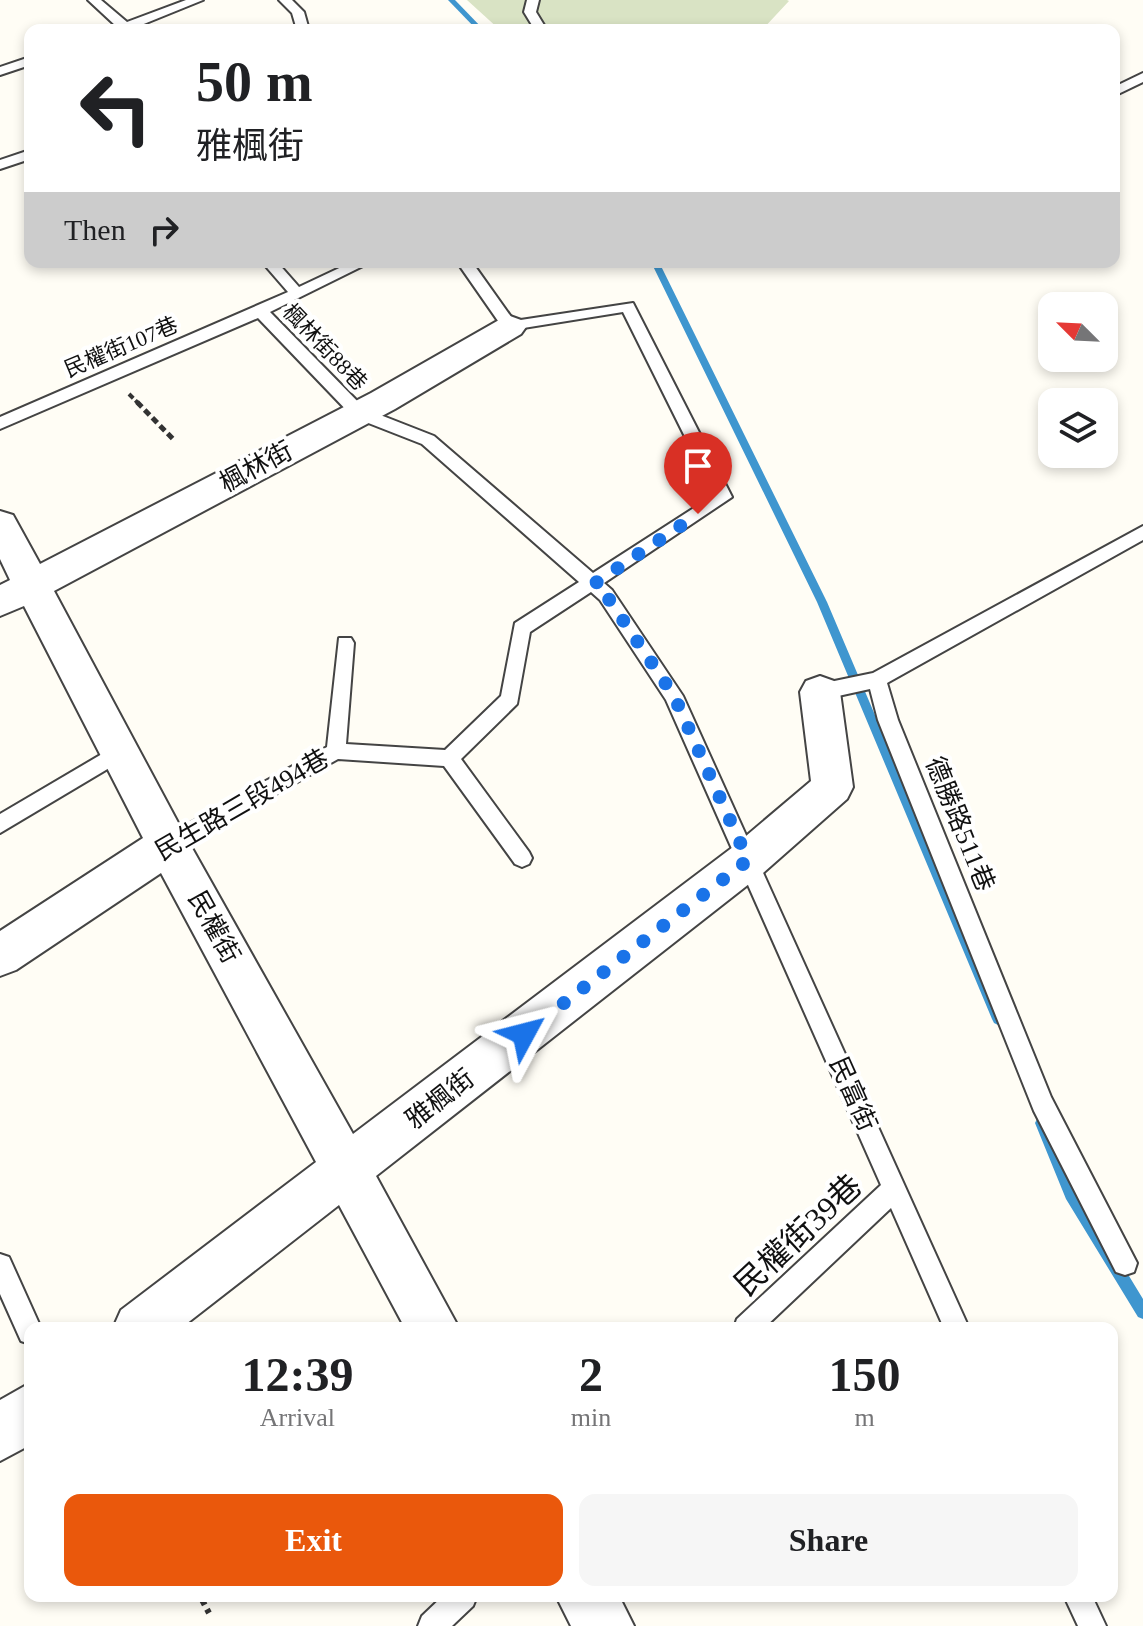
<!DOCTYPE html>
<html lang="en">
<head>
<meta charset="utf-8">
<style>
  body { margin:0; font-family:"Times New Roman","Noto Sans TC",serif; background:#f6f6f6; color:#202124; height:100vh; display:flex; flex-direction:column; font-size:30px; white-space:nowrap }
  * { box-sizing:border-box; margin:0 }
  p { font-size:26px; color:#757577 }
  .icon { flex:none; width:44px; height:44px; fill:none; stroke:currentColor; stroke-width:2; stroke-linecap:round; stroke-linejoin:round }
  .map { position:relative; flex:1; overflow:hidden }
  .panel { position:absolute; left:24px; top:1322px; width:1094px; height:280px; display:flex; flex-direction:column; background:#fff; border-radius:16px; box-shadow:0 4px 12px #0003 }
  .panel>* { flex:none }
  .top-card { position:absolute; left:24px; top:24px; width:1096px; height:244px; border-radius:16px; box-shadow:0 4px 12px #0003; background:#fff; color:#202124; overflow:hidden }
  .needle { width:52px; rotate:294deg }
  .tools { position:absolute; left:1038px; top:292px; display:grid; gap:16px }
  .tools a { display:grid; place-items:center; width:80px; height:80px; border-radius:16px; background:#fff; box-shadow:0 4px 12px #0003; font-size:40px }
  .pin { position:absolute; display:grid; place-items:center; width:68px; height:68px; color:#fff; margin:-82px -34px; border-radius:50% 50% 50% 0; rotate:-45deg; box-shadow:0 0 8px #0007 }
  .pin .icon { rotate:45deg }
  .me { position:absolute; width:88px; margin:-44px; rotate:52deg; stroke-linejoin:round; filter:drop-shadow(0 0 6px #0008) }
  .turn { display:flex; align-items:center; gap:28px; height:168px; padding:0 40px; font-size:36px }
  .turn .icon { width:104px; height:104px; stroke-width:2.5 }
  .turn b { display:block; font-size:56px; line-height:68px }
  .then { display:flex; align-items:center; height:76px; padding:0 40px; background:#0003; gap:16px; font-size:30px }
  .eta { display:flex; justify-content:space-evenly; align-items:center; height:136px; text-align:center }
  .eta b { font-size:48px; font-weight:700; line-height:56px }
  .primary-button { display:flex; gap:16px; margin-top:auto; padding:16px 40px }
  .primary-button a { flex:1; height:92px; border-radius:16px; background:#ea580c; color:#fff; font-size:32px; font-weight:700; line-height:92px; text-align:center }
  .primary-button a+a { background:#f6f6f6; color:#202124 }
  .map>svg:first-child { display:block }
  .cemetery { fill:#d9e3c4 }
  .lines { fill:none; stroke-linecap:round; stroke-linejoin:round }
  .stream { fill:#3f96cf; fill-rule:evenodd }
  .lane-casing { stroke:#444; stroke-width:4 }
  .street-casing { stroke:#444; stroke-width:4 }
  .path-far2 { stroke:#333; stroke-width:4; stroke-dasharray:6 3; stroke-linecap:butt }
  .path-far1 { stroke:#333; stroke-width:5; stroke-dasharray:7 4; stroke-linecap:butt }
  .path { stroke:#333; stroke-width:6; stroke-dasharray:10 5; stroke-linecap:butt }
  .lane { fill:#fff; fill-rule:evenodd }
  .street { fill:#fff; fill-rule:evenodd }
  .route { stroke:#1a73e8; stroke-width:14; stroke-dasharray:0 25.2 }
  .labels { text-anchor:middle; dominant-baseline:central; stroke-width:8; stroke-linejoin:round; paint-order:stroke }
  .far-street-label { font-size:22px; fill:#111; stroke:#fff }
  .street-label { font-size:26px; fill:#111; stroke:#fff }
  .near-street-label { font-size:32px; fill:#111; stroke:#fff }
</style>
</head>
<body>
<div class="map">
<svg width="1143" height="1626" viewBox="0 0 1143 1626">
  <rect width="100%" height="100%" fill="#fffdf5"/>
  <path class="cemetery" d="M 467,0 L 787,0 L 789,1 L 762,30 C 745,30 686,25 676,30 L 500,30 Z"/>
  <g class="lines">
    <g class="stream">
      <polygon points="448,0 455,0 484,30 477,30"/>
      <polygon points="651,262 659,262 827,602 1004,1019 1002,1023 998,1025 994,1023 992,1019 817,602"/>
      <polygon points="1041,1117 1045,1119 1076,1189 1143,1299 1143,1319 1138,1317 1066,1199 1035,1123 1037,1119"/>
    </g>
    <defs>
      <g id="lane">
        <polygon points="88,0 101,0 127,22 186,0 203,0 129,30 110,30 116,26"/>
        <polygon points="279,0 292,0 304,12 309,30 297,30 292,13"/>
        <polygon points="527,0 539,0 536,12 547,30 535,30 524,12"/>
        <polygon points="30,57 30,65 0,75 0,67"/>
        <polygon points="1143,73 1143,82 1114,96 1114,87"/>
        <polygon points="30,150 30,159 0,169 0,160"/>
        <polygon points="262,262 277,262 299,287 352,262 371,262 270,312 365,409 434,436 593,573 714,495 623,312 505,331 457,262 472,262 514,321 633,303 732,497 604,583 612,590 683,696 969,1328 944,1328 891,1208 764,1328 734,1328 737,1319 881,1185 666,700 600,600 591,592 530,632 517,704 461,759 529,852 532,858 529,864 522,867 515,864 444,766 338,759 175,851 168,854 161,851 158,845 161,839 327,747 339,638 351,638 354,643 346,744 445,750 501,696 515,623 579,582 422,444 353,417 258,318 0,429 0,417 288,292"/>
        <polygon points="1143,526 1143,540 887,683 898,720 1051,1097 1137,1263 1134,1272 1125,1275 1116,1272 1034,1111 878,720 870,689 820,700 813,697 811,692 813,687 820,684 873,673"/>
        <polygon points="119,744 126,746 129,752 126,758 0,833 0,814"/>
        <polygon points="0,1254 9,1257 41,1328 30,1328 30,1344 21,1341 0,1294"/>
        <polygon points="443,1596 477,1596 473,1606 452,1626 418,1626 422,1616"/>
        <polygon points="1064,1596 1092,1596 1106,1626 1078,1626"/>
      </g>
      <g id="street">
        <polygon points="510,316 521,320 526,327 521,334 395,409 54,591 183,832 353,1134 733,847 811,781 800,692 806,681 820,676 834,681 840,692 853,787 847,799 763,873 376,1176 459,1328 405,1328 339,1205 181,1328 113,1328 121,1310 316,1162 161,873 16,970 0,976 0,931 143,838 24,606 0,616 0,585 10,580 0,559 0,511 13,515 40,564 371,393 499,320"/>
        <polygon points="30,1383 30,1445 0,1461 0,1400"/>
        <polygon points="556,1596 619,1596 634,1626 571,1626"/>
      </g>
    </defs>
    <use href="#lane" class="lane-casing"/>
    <use href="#street" class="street-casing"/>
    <polyline class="path-far2" points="129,394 139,404"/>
    <polyline class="path-far1" points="137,402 173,439"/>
    <polyline class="path" points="200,1596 209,1613"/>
    <use href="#lane" class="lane"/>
    <use href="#street" class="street"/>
  </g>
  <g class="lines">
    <polyline class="route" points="524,1034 748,860 674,696 606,595 594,584 698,514"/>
  </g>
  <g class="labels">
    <g class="far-street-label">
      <text transform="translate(121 347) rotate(-23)">民權街107巷</text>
      <text transform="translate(325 347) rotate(46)">楓林街88巷</text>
    </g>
    <g class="street-label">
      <text transform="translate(256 467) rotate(-28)">楓林街</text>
      <text transform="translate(242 805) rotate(-30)">民生路三段494巷</text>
      <text transform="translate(960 824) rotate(68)">德勝路511巷</text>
      <text transform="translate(214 927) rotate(61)">民權街</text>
      <text transform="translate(853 1094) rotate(66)">民富街</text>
      <text transform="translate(440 1099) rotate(-38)">雅楓街</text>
    </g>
    <g class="near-street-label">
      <text transform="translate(798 1235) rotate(-43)">民權街39巷</text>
    </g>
  </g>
</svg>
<div class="tools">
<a><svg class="needle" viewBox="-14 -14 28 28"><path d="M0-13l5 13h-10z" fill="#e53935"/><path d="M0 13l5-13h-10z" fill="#757577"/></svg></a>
<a><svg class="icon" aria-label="layers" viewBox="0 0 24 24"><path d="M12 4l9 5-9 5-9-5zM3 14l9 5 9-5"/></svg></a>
</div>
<div class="pin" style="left:698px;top:514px;background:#d93025"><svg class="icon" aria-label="arrive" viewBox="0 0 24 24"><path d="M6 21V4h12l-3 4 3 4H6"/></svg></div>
<svg class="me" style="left:524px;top:1034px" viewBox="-20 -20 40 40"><path d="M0-17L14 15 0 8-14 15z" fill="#1a73e8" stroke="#fff" stroke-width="4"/></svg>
<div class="top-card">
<div class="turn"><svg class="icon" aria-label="left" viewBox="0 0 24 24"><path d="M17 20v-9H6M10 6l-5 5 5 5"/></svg><div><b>50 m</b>雅楓街</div></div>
<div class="then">Then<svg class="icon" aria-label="right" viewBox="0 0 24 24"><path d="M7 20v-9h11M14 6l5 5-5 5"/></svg></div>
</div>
<section class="panel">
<div class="eta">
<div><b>12:39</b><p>Arrival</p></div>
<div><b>2</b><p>min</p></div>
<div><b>150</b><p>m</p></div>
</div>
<div class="primary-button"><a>Exit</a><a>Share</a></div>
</section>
</div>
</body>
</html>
